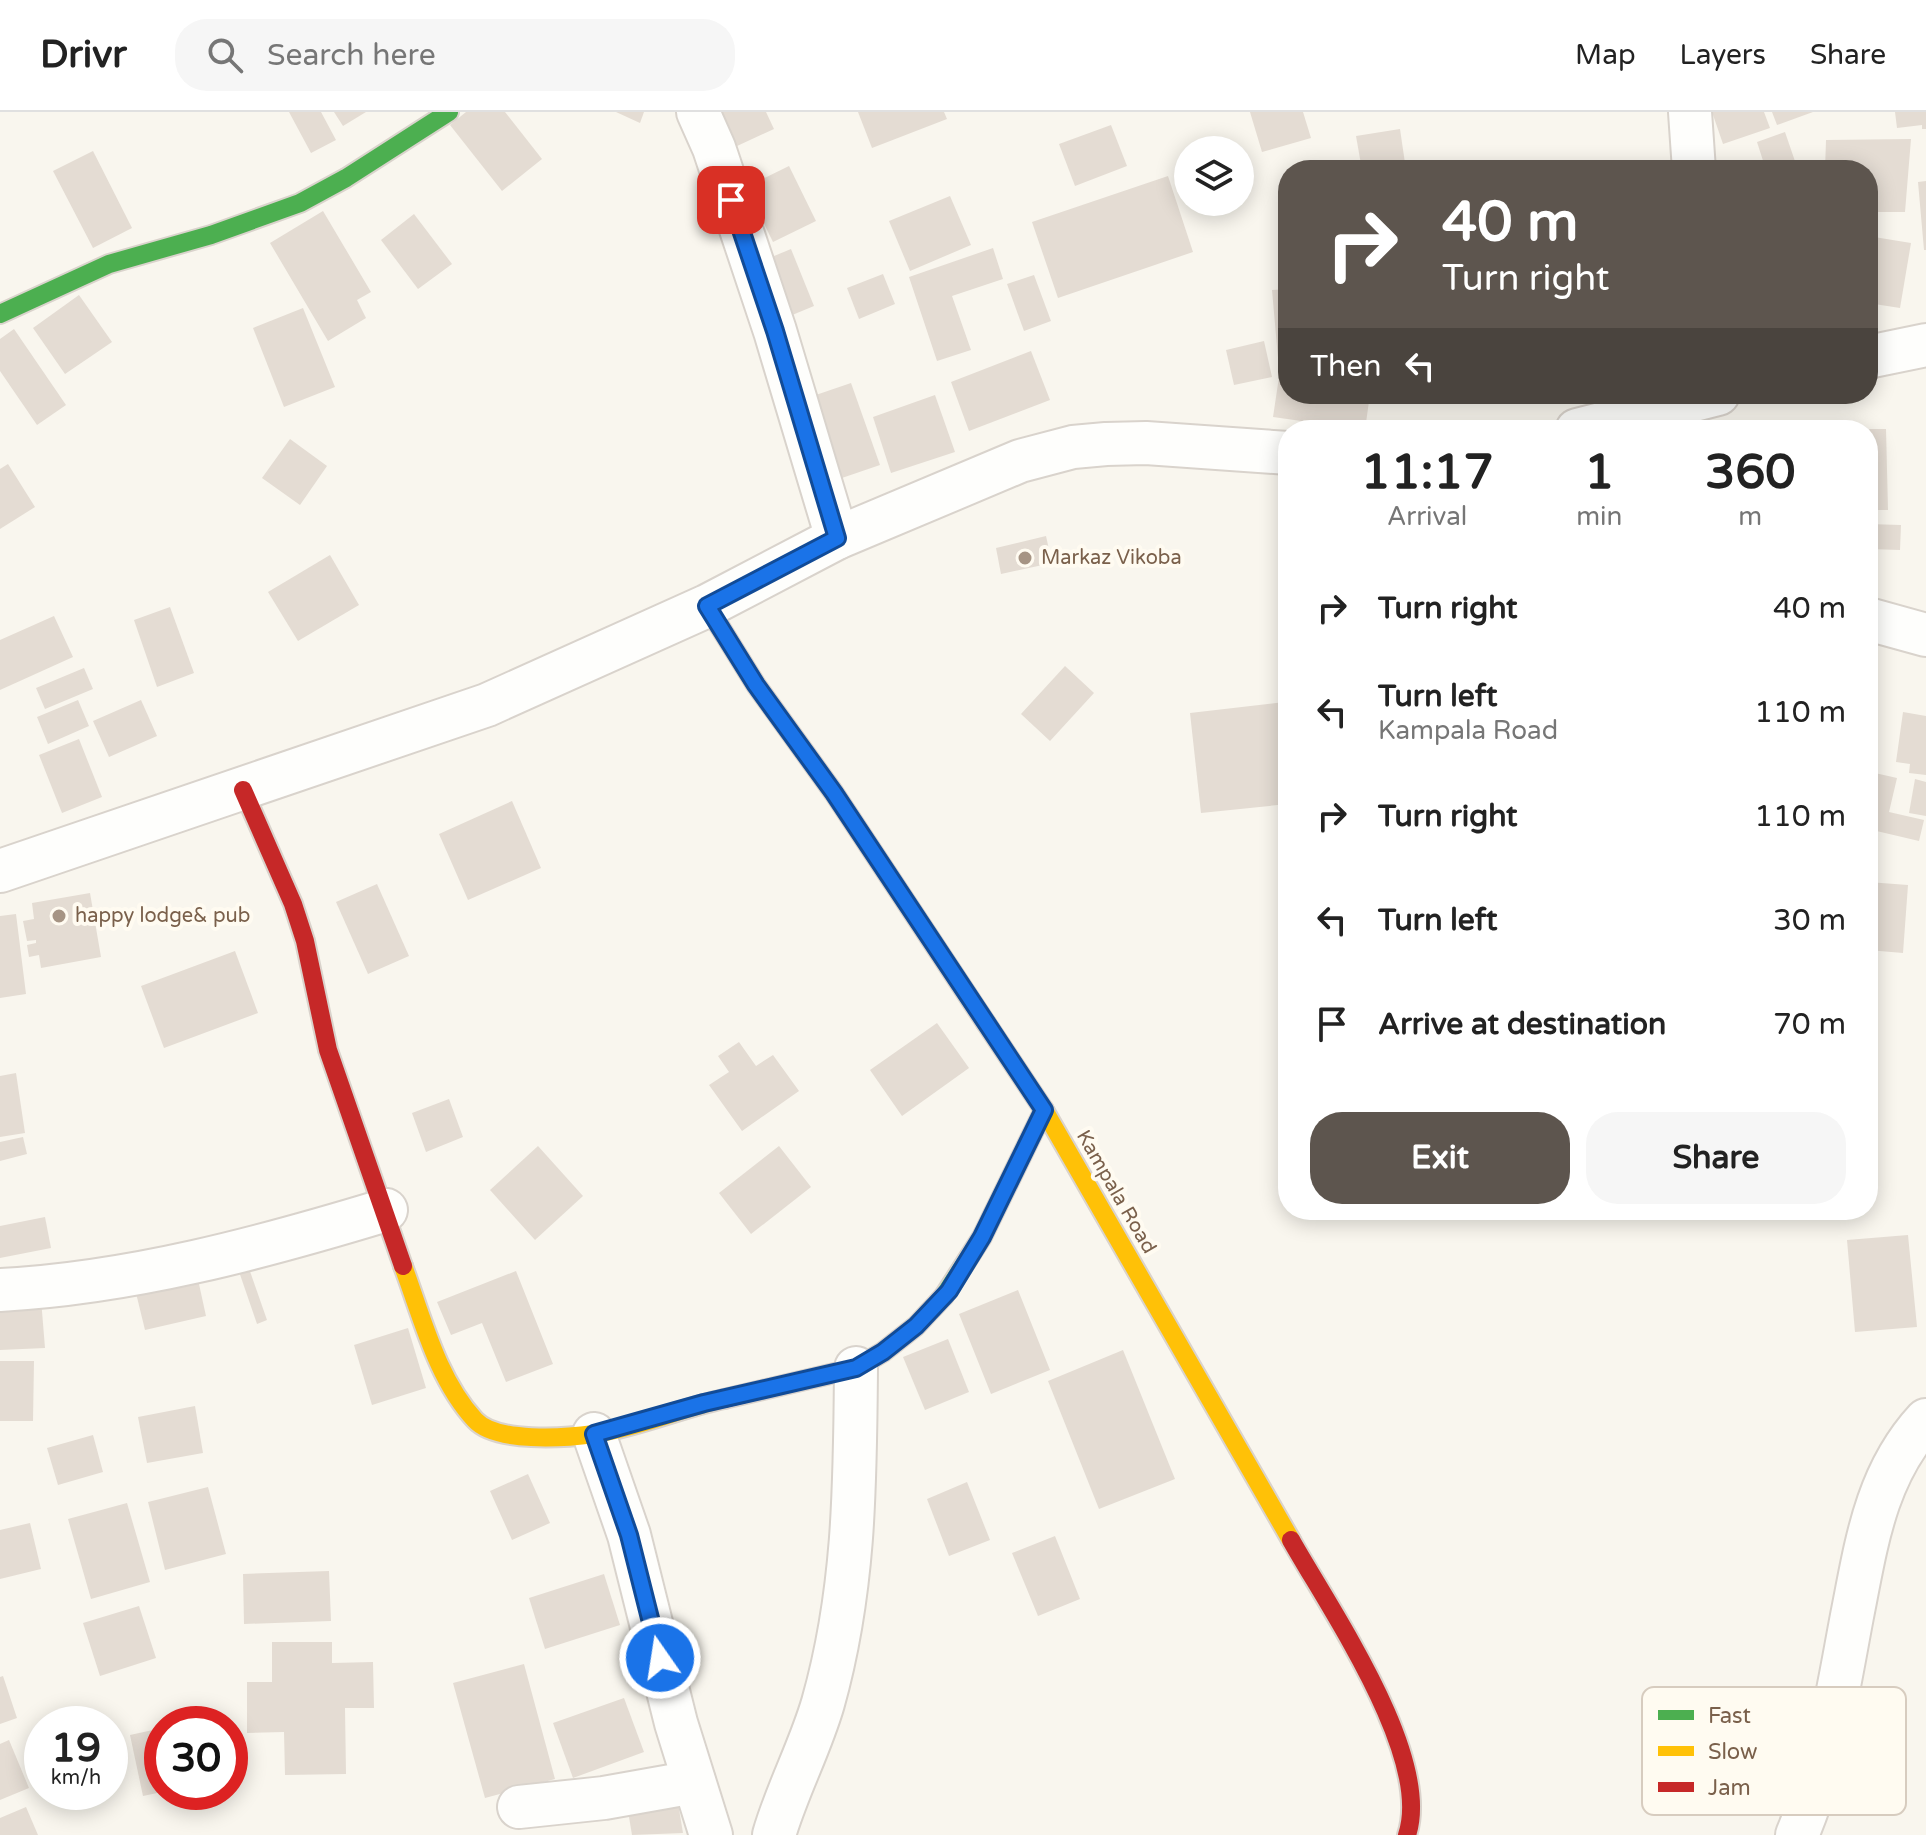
<!DOCTYPE html>
<html lang="en">
<head>
<meta charset="utf-8">
<style>
  body { margin:0; font-family:"Varela Round",sans-serif; background:#f6f6f6; color:#222; height:100vh; display:flex; flex-direction:column; font-size:30px; white-space:nowrap }
  * { box-sizing:border-box; margin:0 }
  p { font-size:26px; color:#767676 }
  .icon { flex:none; width:44px; height:44px; fill:none; stroke:currentColor; stroke-width:2; stroke-linecap:round; stroke-linejoin:round }
  .map { position:relative; flex:1; overflow:hidden }
  .side { position:absolute; left:1278px; top:308px; width:600px; height:800px; display:flex; flex-direction:column; background:#fff; border-radius:32px; box-shadow:0 4px 20px #0003 }
  .side>* { flex:none }
  .hud { position:absolute; left:1278px; top:48px; width:600px; height:244px; border-radius:32px; box-shadow:0 4px 20px #0003; background:#5d554e; color:#fff; overflow:hidden }
  .controls { position:absolute; left:1174px; top:24px; display:grid; gap:16px }
  .controls a { display:grid; place-items:center; width:80px; height:80px; border-radius:50%; background:#fff; box-shadow:0 4px 20px #0003; font-size:40px }
  .speed { position:absolute; left:24px; top:1594px; display:flex; gap:16px; font-size:40px; font-weight:700; text-align:center }
  .speed>* { display:grid; place-content:center; width:104px; height:104px; border-radius:50%; background:#fff; box-shadow:0 4px 20px #0003; line-height:1 }
  .speed small { font-size:20px; font-weight:400 }
  .speed .limit { border:12px solid #d22; background:#fff; color:#111 }
  .pin { position:absolute; display:grid; place-items:center; width:68px; height:68px; color:#fff; margin:-34px; border-radius:16px; box-shadow:0 4px 12px #0006 }
  .me { position:absolute; width:88px; margin:-44px; rotate:347deg; stroke-linejoin:round; filter:drop-shadow(0 0 6px #0008) }
  .turn { display:flex; align-items:center; gap:28px; height:168px; padding:0 32px; font-size:36px }
  .turn .icon { width:104px; height:104px; stroke-width:2.5 }
  .turn b { display:block; font-size:56px; line-height:68px }
  .then { display:flex; align-items:center; height:76px; padding:0 32px; background:#0003; gap:16px; font-size:30px }
  .eta { display:flex; justify-content:space-evenly; align-items:center; height:136px; text-align:center }
  .eta b { font-size:48px; font-weight:800; line-height:56px }
  .action { display:flex; gap:16px; margin-top:auto; padding:16px 32px }
  .action a { flex:1; height:92px; border-radius:32px; background:#5d554e; color:#fff; font-size:32px; font-weight:800; line-height:92px; text-align:center }
  .action a+a { background:#f6f6f6; color:#222 }
  ul { padding:0; list-style:none }
  li { display:flex; align-items:center; gap:24px; height:104px; padding:0 32px }
  li div { flex:1 }
  li b { display:block; font-size:30px }
  li em { font-style:normal }
  header { display:flex; align-items:center; gap:48px; box-sizing:border-box; height:112px; padding:0 40px; background:#fff; border-bottom:2px solid #e0e0e0 }
  header strong { font-size:38px }
  nav { display:flex; gap:44px; margin-inline-start:auto; font-size:28px }
  .search { width:560px; height:72px; background:#f6f6f6; display:flex; align-items:center; gap:20px; box-sizing:border-box; padding:0 28px; border-radius:32px; color:#767676; font-size:30px }
  .map>svg:first-child { display:block }
  .building { fill:#e4dcd3 }
  .lines { fill:none; stroke-linecap:round; stroke-linejoin:round }
  .street-casing { stroke:#d9d3cc; stroke-width:46 }
  .fast-casing { stroke:#dad3cc; stroke-width:22 }
  .slow-casing { stroke:#dad3cc; stroke-width:22 }
  .jam-casing { stroke:#dad3cc; stroke-width:22 }
  .street { stroke:#fefefc; stroke-width:42 }
  .fast { stroke:#4caf50; stroke-width:18 }
  .slow { stroke:#ffc107; stroke-width:18 }
  .jam { stroke:#c62828; stroke-width:18 }
  .route-casing { stroke:#114b97; stroke-width:20 }
  .route { stroke:#1a73e8; stroke-width:14 }
  .poi-dot { fill:#a69484; stroke:#fffbf1; stroke-width:3 }
  .labels { text-anchor:middle; dominant-baseline:central; stroke-width:8; stroke-linejoin:round; paint-order:stroke }
  .poi-label { font-size:20px; fill:#7a604b; stroke:#fffbf1; text-anchor:start }
  .street-label { font-size:20px; fill:#7a604b; stroke:#fffbf1 }
  .key { fill:#fffbf1; stroke:#d7ccbf; stroke-width:2 }
  .key-label { font-size:22px; fill:#7a604b }
</style>
</head>
<body>
<header>
<strong>Drivr</strong>
<div class="search"><svg class="icon" aria-label="search" viewBox="0 0 24 24"><circle cx="10" cy="10" r="6"/><path d="M15 15l6 6"/></svg>Search here</div>
<nav><a>Map</a><a>Layers</a><a>Share</a></nav>
</header>
<div class="map">
<svg width="1926" height="1723" viewBox="0 0 1926 1723">
  <rect width="100%" height="100%" fill="#f9f6ee"/>
  <g class="building">
    <polygon points="289,0 321,0 336,28 311,41"/>
    <polygon points="334,0 366,0 343,14"/>
    <polygon points="466,0 505,0 542,47 502,79 450,13"/>
    <polygon points="616,0 644,0 640,11"/>
    <polygon points="703,0 766,0 774,17 722,41"/>
    <polygon points="858,0 944,0 947,7 872,36"/>
    <polygon points="1250,0 1303,0 1311,26 1262,40"/>
    <polygon points="1712,0 1764,0 1770,16 1723,32"/>
    <polygon points="1772,0 1813,0 1777,13"/>
    <polygon points="1895,0 1926,0 1926,17 1922,17 1922,13 1897,16"/>
    <polygon points="1111,13 1127,54 1075,74 1059,32"/>
    <polygon points="1400,17 1406,58 1362,58 1356,24"/>
    <polygon points="1785,20 1798,58 1766,58 1757,30"/>
    <polygon points="1911,27 1905,100 1868,100 1868,58 1825,58 1826,28"/>
    <polygon points="93,39 132,116 93,136 53,59"/>
    <polygon points="789,54 816,109 773,130 746,75"/>
    <polygon points="1168,64 1193,140 1058,186 1032,110"/>
    <polygon points="1926,69 1926,138 1924,138 1918,70"/>
    <polygon points="950,84 971,133 910,159 889,109"/>
    <polygon points="323,99 371,180 357,188 366,206 328,229 270,131"/>
    <polygon points="414,102 452,152 418,177 381,128"/>
    <polygon points="1868,124 1911,131 1900,196 1868,191"/>
    <polygon points="993,136 1003,167 952,184 971,238 937,249 909,165"/>
    <polygon points="791,137 814,194 785,206 762,149"/>
    <polygon points="883,162 895,192 859,207 847,176"/>
    <polygon points="1034,163 1051,209 1024,219 1007,172"/>
    <polygon points="1288,177 1288,245 1278,246 1272,178"/>
    <polygon points="79,183 112,230 65,262 33,216"/>
    <polygon points="303,196 335,275 284,295 253,216"/>
    <polygon points="14,217 66,293 37,313 0,259 0,227"/>
    <polygon points="1264,229 1272,265 1234,273 1226,238"/>
    <polygon points="1031,239 1050,288 969,319 951,270"/>
    <polygon points="1279,265 1288,266 1288,282 1370,282 1365,318 1273,305"/>
    <polygon points="851,271 880,353 836,368 807,286"/>
    <polygon points="935,283 955,340 891,361 873,305"/>
    <polygon points="1868,317 1886,317 1888,398 1868,398"/>
    <polygon points="290,327 327,354 300,393 262,366"/>
    <polygon points="8,352 35,395 0,417 0,357"/>
    <polygon points="1868,412 1901,413 1900,438 1868,437"/>
    <polygon points="1046,424 1052,451 1001,462 996,436"/>
    <polygon points="330,443 359,493 298,529 268,480"/>
    <polygon points="170,495 194,561 157,575 134,508"/>
    <polygon points="54,504 73,545 0,578 0,528"/>
    <polygon points="1065,554 1094,581 1050,629 1021,602"/>
    <polygon points="84,556 93,577 45,597 36,576"/>
    <polygon points="78,588 89,614 48,632 37,605"/>
    <polygon points="141,588 157,624 109,645 93,609"/>
    <polygon points="1284,590 1288,629 1288,692 1201,701 1190,601"/>
    <polygon points="1903,600 1926,604 1926,663 1909,661 1910,652 1896,650"/>
    <polygon points="79,627 102,685 62,701 39,643"/>
    <polygon points="1875,661 1897,666 1889,700 1924,708 1919,729 1868,717 1868,691"/>
    <polygon points="1915,667 1926,670 1926,704 1909,701"/>
    <polygon points="512,689 541,756 468,788 439,722"/>
    <polygon points="1868,770 1908,773 1903,841 1868,838"/>
    <polygon points="377,772 409,844 368,862 336,790"/>
    <polygon points="90,781 101,845 41,856 39,843 29,845 27,833 36,831 36,828 27,829 23,809 34,807 32,791"/>
    <polygon points="16,802 26,882 0,886 0,804"/>
    <polygon points="235,839 258,901 164,936 141,874"/>
    <polygon points="937,911 969,956 902,1004 870,958"/>
    <polygon points="739,930 756,954 773,943 799,979 742,1019 709,973 729,960 718,944"/>
    <polygon points="16,961 25,1021 0,1025 0,964"/>
    <polygon points="449,987 463,1025 426,1040 412,1001"/>
    <polygon points="23,1025 27,1042 0,1049 0,1030"/>
    <polygon points="538,1034 583,1084 535,1128 490,1078"/>
    <polygon points="779,1034 811,1075 751,1122 719,1081"/>
    <polygon points="45,1105 51,1136 0,1146 0,1114"/>
    <polygon points="1908,1123 1917,1215 1855,1220 1847,1128"/>
    <polygon points="245,1145 267,1208 257,1212 235,1148"/>
    <polygon points="516,1159 553,1252 506,1270 482,1211 451,1223 437,1190"/>
    <polygon points="197,1163 206,1204 145,1218 135,1177"/>
    <polygon points="1018,1178 1050,1258 991,1282 959,1202"/>
    <polygon points="41,1187 45,1236 0,1238 0,1189"/>
    <polygon points="408,1216 426,1276 372,1293 354,1233"/>
    <polygon points="948,1227 969,1280 925,1298 903,1245"/>
    <polygon points="1123,1238 1175,1367 1099,1397 1048,1269"/>
    <polygon points="0,1249 34,1249 33,1309 0,1309"/>
    <polygon points="195,1294 203,1341 147,1351 138,1305"/>
    <polygon points="93,1323 103,1360 58,1373 47,1336"/>
    <polygon points="528,1362 550,1411 512,1428 490,1379"/>
    <polygon points="967,1370 990,1428 949,1444 927,1387"/>
    <polygon points="208,1375 226,1442 165,1458 148,1390"/>
    <polygon points="127,1391 150,1470 91,1487 68,1407"/>
    <polygon points="30,1411 41,1457 0,1467 0,1418"/>
    <polygon points="1055,1424 1080,1487 1038,1504 1012,1441"/>
    <polygon points="329,1459 331,1509 244,1512 243,1462"/>
    <polygon points="604,1462 620,1513 545,1537 529,1486"/>
    <polygon points="139,1494 156,1546 100,1564 83,1511"/>
    <polygon points="272,1530 332,1530 332,1551 373,1550 374,1596 345,1596 346,1662 285,1663 284,1620 247,1621 247,1570 272,1570"/>
    <polygon points="524,1552 555,1667 485,1686 453,1571"/>
    <polygon points="3,1564 17,1606 0,1612 0,1565"/>
    <polygon points="624,1586 644,1640 573,1666 553,1611"/>
    <polygon points="162,1616 162,1680 143,1684 130,1623"/>
    <polygon points="9,1628 29,1676 0,1688 0,1632"/>
    <polygon points="677,1685 683,1721 632,1723 627,1693"/>
    <polygon points="26,1695 38,1723 0,1723 0,1706"/>
  </g>
  <g class="lines">
    <defs>
      <g id="street">
        <polyline points="698,0 714,36 775,219 837,426"/>
        <polyline points="1690,0 1694,58"/>
        <polyline points="1868,245 1926,233"/>
        <polyline points="1577,318 1718,282"/>
        <polyline points="1868,507 1926,523"/>
        <polyline points="0,759 487,593 707,494 837,426 1020,349 1073,335 1106,332 1146,331 1288,341"/>
        <path d="M 0,1178 C 131,1171 261,1136 386,1098"/>
        <polyline points="594,1322 629,1423 676,1611 711,1723"/>
        <polyline points="519,1695 604,1686 694,1670"/>
        <path d="M 774,1723 C 787,1678 810,1636 823,1591 C 855,1478 855,1371 856,1256"/>
        <path d="M 1797,1723 C 1827,1653 1838,1578 1852,1504 C 1866,1434 1875,1363 1926,1308"/>
      </g>
      <g id="fast">
        <polyline points="0,202 109,152 211,123 300,91 346,66 449,0"/>
        <polyline points="944,1184 982,1125 1044,998"/>
      </g>
      <g id="slow">
        <polyline points="986,911 1044,998 1291,1428"/>
        <path d="M 403,1154 C 422,1205 437,1267 475,1308 C 496,1331 565,1326 594,1322 C 635,1316 682,1296 724,1287"/>
      </g>
      <g id="jam">
        <polyline points="707,494 756,573 834,681 986,911"/>
        <polyline points="243,678 293,792 305,829 328,938 403,1154"/>
        <polyline points="724,1287 856,1256 883,1240 916,1214 944,1184"/>
        <path d="M 1291,1428 C 1329,1496 1433,1645 1407,1723"/>
      </g>
    </defs>
    <use href="#street" class="street-casing"/>
    <use href="#fast" class="fast-casing"/>
    <use href="#slow" class="slow-casing"/>
    <use href="#jam" class="jam-casing"/>
    <use href="#street" class="street"/>
    <use href="#fast" class="fast"/>
    <use href="#slow" class="slow"/>
    <use href="#jam" class="jam"/>
  </g>
  <g class="lines">
    <defs>
      <polyline id="route" points="660,1546 629,1423 594,1322 704,1291 856,1256 883,1240 916,1214 949,1179 982,1125 1044,998 834,681 756,573 707,494 837,426 775,219 731,88"/>
    </defs>
    <use href="#route" class="route-casing"/>
    <use href="#route" class="route"/>
  </g>
  <g class="poi-dot">
    <circle cx="1025" cy="446" r="8"/>
    <circle cx="59" cy="804" r="8"/>
  </g>
  <g class="labels">
    <g class="poi-label">
      <text x="1041" y="446">Markaz Vikoba</text>
      <text x="75" y="804">happy lodge&amp; pub</text>
    </g>
    <g class="street-label">
      <text transform="translate(1116 1080) rotate(60)">Kampala Road</text>
    </g>
  </g>
  <rect x="1642" y="1575" width="264" height="128" rx="12" class="key"/>
  <rect x="1658" y="1598" width="36" height="10" fill="#4caf50"/>
  <rect x="1658" y="1634" width="36" height="10" fill="#ffc107"/>
  <rect x="1658" y="1670" width="36" height="10" fill="#c62828"/>
  <g class="key-label">
    <text x="1708" y="1611">Fast</text>
    <text x="1708" y="1647">Slow</text>
    <text x="1708" y="1683">Jam</text>
  </g>
</svg>
<div class="controls">
<a><svg class="icon" aria-label="layers" viewBox="0 0 24 24"><path d="M12 4l9 5-9 5-9-5zM3 14l9 5 9-5"/></svg></a>
</div>
<div class="speed"><div>19<small>km/h</small></div><div class="limit">30</div></div>
<div class="pin" style="left:731px;top:88px;background:#d93025"><svg class="icon" aria-label="arrive" viewBox="0 0 24 24"><path d="M6 21V4h12l-3 4 3 4H6"/></svg></div>
<svg class="me" style="left:660px;top:1546px" viewBox="-20 -20 40 40"><circle r="17" fill="#1a73e8" stroke="#fff" stroke-width="3"/><path d="M0-11L8 9 0 5-8 9z" fill="#fff"/></svg>
<div class="hud">
<div class="turn"><svg class="icon" aria-label="right" viewBox="0 0 24 24"><path d="M7 20v-9h11M14 6l5 5-5 5"/></svg><div><b>40 m</b>Turn right</div></div>
<div class="then">Then<svg class="icon" aria-label="left" viewBox="0 0 24 24"><path d="M17 20v-9H6M10 6l-5 5 5 5"/></svg></div>
</div>
<section class="side">
<div class="eta">
<div><b>11:17</b><p>Arrival</p></div>
<div><b>1</b><p>min</p></div>
<div><b>360</b><p>m</p></div>
</div>
<ul>
<li><svg class="icon" aria-label="right" viewBox="0 0 24 24"><path d="M7 20v-9h11M14 6l5 5-5 5"/></svg><div><b>Turn right</b></div><em>40 m</em></li>
<li><svg class="icon" aria-label="left" viewBox="0 0 24 24"><path d="M17 20v-9H6M10 6l-5 5 5 5"/></svg><div><b>Turn left</b><p>Kampala Road</p></div><em>110 m</em></li>
<li><svg class="icon" aria-label="right" viewBox="0 0 24 24"><path d="M7 20v-9h11M14 6l5 5-5 5"/></svg><div><b>Turn right</b></div><em>110 m</em></li>
<li><svg class="icon" aria-label="left" viewBox="0 0 24 24"><path d="M17 20v-9H6M10 6l-5 5 5 5"/></svg><div><b>Turn left</b></div><em>30 m</em></li>
<li><svg class="icon" aria-label="arrive" viewBox="0 0 24 24"><path d="M6 21V4h12l-3 4 3 4H6"/></svg><div><b>Arrive at destination</b></div><em>70 m</em></li>
</ul>
<div class="action"><a>Exit</a><a>Share</a></div>
</section>
</div>
</body>
</html>
